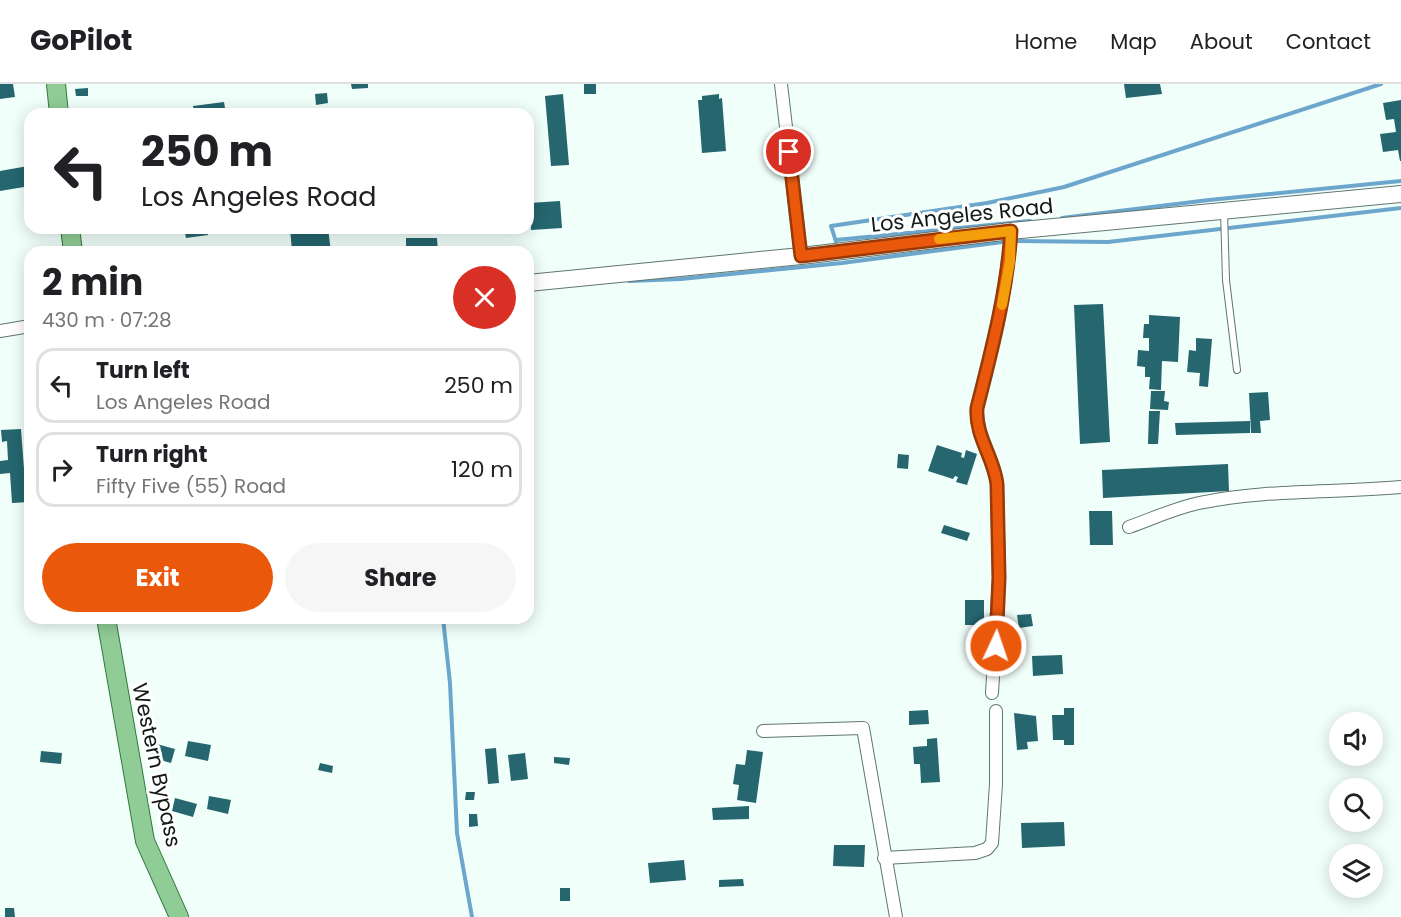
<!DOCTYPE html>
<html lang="en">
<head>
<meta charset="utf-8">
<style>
  body { margin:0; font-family:Poppins,sans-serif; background:#f6f6f6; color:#202124; height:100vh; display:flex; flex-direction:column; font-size:22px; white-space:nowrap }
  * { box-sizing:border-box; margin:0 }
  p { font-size:20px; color:#757577 }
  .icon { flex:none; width:33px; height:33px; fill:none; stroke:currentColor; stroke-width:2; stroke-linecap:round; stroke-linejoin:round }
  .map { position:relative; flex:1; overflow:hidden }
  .sheet { position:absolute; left:24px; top:162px; width:510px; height:378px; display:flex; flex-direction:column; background:#fff; border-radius:18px; box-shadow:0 3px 15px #0003 }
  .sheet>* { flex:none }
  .banner { position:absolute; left:24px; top:24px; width:510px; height:126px; border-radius:18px; box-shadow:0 3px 15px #0003; background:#fff; color:#202124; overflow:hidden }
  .buttons { position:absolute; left:1329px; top:628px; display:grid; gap:12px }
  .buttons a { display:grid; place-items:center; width:54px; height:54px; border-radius:50%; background:#fff; box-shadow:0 3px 15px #0003; font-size:30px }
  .pin { position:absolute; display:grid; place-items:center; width:51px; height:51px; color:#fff; margin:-26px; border:3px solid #fff; border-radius:50%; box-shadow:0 2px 6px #0007 }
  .me { position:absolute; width:66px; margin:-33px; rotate:3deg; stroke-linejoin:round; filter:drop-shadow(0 0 4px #0008) }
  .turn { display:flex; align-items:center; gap:21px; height:126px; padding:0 18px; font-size:27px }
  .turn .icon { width:78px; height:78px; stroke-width:2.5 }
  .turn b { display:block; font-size:42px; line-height:51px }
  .round { display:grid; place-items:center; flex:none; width:63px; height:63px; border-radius:32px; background:#f6f6f6 }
  .summary { display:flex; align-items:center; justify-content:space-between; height:102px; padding:0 18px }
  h1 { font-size:36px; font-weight:700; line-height:45px }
  .cta { display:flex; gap:12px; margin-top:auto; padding:12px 18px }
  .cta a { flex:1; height:69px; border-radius:36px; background:#ea580c; color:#fff; font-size:24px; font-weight:700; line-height:69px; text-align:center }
  .cta a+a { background:#f6f6f6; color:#202124 }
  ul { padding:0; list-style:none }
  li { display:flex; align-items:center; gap:18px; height:75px; margin:0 12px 9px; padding:0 6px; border:3px solid #e0e0e0; border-radius:18px }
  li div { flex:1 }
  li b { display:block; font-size:22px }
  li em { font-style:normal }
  header { display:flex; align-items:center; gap:36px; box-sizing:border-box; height:84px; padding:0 30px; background:#fff; border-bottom:2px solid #e0e0e0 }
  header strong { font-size:28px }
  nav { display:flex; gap:33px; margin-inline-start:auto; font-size:21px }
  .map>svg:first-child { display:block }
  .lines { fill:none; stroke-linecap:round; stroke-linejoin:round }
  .stream { stroke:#6ca6cc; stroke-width:4 }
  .building { fill:#25666f }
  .lane-casing { stroke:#61756f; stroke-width:8 }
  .street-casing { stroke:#61756f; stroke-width:14 }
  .secondary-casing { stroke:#61756f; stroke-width:18 }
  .primary-casing { stroke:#34783c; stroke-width:20 }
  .lane { stroke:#fff; stroke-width:6 }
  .street { stroke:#fff; stroke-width:12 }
  .secondary { stroke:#fff; stroke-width:16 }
  .primary { stroke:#90cd96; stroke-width:18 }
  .route-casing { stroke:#983908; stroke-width:15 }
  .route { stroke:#ea580c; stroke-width:10 }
  .slow { stroke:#f59e0b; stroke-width:10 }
  .labels { text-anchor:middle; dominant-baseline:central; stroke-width:6; stroke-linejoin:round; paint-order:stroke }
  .street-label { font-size:21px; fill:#121917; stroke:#fff }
</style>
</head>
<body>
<header>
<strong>GoPilot</strong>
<nav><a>Home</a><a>Map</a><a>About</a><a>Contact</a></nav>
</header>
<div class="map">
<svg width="1401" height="833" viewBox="0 0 1401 833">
  <rect width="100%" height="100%" fill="#f1fffb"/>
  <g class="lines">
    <g class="stream">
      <polyline points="1062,134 1209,116 1401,97"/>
      <polyline points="836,156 1030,137"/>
      <polyline points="838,164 831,142 987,119 1064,103 1381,0"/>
      <polyline points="629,197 681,195 842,179 1010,157 1108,158 1401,124"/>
      <polyline points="443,534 450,599 457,749 472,833"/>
    </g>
  </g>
  <g class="building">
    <polygon points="0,0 13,0 15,13 0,15"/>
    <polygon points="351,0 368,0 368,4 352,5"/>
    <rect x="584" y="0" width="12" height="10"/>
    <polygon points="1124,0 1160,0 1162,10 1126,14"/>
    <polygon points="88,4 88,12 76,12 75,5"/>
    <polygon points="327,9 328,19 316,21 315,10"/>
    <polygon points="563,10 569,81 551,82 545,12"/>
    <polygon points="719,10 719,15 722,14 726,67 702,69 698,16 702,16 702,12"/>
    <polygon points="1401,16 1401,77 1400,77 1398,66 1383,68 1380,50 1396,48 1394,35 1386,36 1383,19"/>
    <polygon points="224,18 226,30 194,30 193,22"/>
    <polygon points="28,82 30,102 0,107 0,87"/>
    <polygon points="560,117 562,144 531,146 529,119"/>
    <polygon points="184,144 207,144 208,151 186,154"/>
    <polygon points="290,144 328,144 331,168 292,168"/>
    <polygon points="406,154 437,154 438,168 406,168"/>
    <polygon points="1103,220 1110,358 1080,360 1074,221"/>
    <polygon points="1149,231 1180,233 1178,278 1162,277 1161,306 1149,305 1150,293 1145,293 1145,283 1137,282 1138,266 1149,267 1149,254 1143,254 1144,240 1149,240"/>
    <polygon points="1196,254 1212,255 1208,303 1199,302 1200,289 1187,288 1189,266 1196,267"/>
    <polygon points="1151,307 1165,307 1164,317 1169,318 1168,326 1150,325"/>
    <polygon points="1268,308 1270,336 1260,337 1261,349 1251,349 1249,309"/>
    <polygon points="1149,327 1160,327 1158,360 1148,360"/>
    <polygon points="1250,337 1250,349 1176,351 1175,339"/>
    <polygon points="21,345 24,385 30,385 30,418 12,419 10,389 0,390 0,377 8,376 7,357 2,358 1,346"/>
    <polygon points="937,361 962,369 961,373 964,374 966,366 977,370 967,401 956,398 958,393 955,392 953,395 928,387"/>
    <polygon points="898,370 909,371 908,385 897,384"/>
    <polygon points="1228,380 1229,407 1103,414 1102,386"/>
    <polygon points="1089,427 1112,427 1113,461 1090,461"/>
    <polygon points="944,441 970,449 967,457 941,449"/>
    <rect x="965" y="516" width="19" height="25"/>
    <polygon points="1031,530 1033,542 1019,544 1017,531"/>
    <polygon points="407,534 429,534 429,539 407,540"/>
    <polygon points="1062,571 1063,590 1033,592 1032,572"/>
    <polygon points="1064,624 1074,624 1074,661 1064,661 1064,656 1053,656 1052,631 1064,631"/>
    <polygon points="928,626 929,640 909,641 909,627"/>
    <polygon points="1014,629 1036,632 1038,657 1027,658 1028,665 1017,666"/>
    <polygon points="937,654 940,698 921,699 920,680 914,680 913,663 927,662 927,655"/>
    <polygon points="188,657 211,661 208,677 185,672"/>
    <polygon points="153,659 175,665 171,679 150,673"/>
    <polygon points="496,664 499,699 488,700 485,665"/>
    <polygon points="747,666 763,668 756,719 737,716 739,701 733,700 736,680 745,681"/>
    <polygon points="41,667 62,669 61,680 40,678"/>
    <polygon points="525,669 528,695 511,697 508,671"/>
    <polygon points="554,673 570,674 569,681 554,679"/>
    <polygon points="320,679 333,682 332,689 318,686"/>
    <polygon points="466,708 475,708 474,716 465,716"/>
    <polygon points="209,712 231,716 228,730 207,725"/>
    <polygon points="175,714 197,720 193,733 172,727"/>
    <polygon points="749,722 749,735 713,736 712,724"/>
    <polygon points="469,730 477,730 478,742 469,743"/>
    <polygon points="1064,738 1065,762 1022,764 1021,739"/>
    <polygon points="834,761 865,761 864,783 833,782"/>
    <polygon points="684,776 686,796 650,799 648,779"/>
    <polygon points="743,795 744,802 719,803 719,796"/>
    <rect x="560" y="804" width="10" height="13"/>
    <polygon points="5,824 14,824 15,833 5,833"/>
  </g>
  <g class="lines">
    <defs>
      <polyline id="lane" points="1224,127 1226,196 1237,286"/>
      <g id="street">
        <polyline points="781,0 801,172"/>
        <polyline points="0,247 30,242"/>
        <path d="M 1129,443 C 1152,435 1175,424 1199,419 C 1265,405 1334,409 1401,403"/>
        <path d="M 992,609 L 999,494 L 997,400 C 994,373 975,353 977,324 C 992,265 1007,208 1011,147"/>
        <polyline points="763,647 863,644 896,833"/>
        <polyline points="884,774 975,769 987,765 992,759 996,700 996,627"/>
      </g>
      <polyline id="secondary" points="528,199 801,172 1011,147 1401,110"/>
      <g id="primary">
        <polyline points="56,0 59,30"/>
        <polyline points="70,144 73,168"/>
        <polyline points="106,534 145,757 179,833"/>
      </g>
    </defs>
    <use href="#lane" class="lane-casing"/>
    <use href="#street" class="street-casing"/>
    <use href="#secondary" class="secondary-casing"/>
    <use href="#primary" class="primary-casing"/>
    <use href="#lane" class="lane"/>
    <use href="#street" class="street"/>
    <use href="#secondary" class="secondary"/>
    <use href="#primary" class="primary"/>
  </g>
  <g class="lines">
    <defs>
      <path id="route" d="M 789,68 L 801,172 L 1011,147 C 1007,208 992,265 977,324 C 975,353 994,373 997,400 L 999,494 L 996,562"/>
    </defs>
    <use href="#route" class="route-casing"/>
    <use href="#route" class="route"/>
    <polyline class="slow" points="939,155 1011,147 1010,177 1002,221"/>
  </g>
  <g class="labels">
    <g class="street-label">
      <text transform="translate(962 131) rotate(-6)">Los Angeles Road</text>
      <text transform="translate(157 681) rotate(78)">Western Bypass</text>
    </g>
  </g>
</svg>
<div class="buttons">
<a><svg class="icon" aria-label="sound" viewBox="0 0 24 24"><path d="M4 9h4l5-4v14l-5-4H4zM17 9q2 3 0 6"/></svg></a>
<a><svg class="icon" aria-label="search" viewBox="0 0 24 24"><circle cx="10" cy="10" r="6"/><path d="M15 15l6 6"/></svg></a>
<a><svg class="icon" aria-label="layers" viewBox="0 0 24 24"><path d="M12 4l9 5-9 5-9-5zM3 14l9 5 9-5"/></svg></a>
</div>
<div class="pin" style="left:789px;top:68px;background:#d93025"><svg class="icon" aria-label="arrive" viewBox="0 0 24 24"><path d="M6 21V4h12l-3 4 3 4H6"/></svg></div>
<svg class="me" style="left:996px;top:562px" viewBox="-20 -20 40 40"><circle r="17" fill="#ea580c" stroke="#fff" stroke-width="3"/><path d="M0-11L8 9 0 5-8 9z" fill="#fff"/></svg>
<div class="banner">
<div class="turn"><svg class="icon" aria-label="left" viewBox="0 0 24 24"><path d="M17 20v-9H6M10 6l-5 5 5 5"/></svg><div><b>250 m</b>Los Angeles Road</div></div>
</div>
<section class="sheet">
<div class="summary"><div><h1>2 min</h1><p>430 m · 07:28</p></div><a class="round" style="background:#d93025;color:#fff"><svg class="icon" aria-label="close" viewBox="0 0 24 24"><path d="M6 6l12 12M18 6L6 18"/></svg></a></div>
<ul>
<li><svg class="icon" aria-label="left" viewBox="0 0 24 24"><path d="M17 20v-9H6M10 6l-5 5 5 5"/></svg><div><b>Turn left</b><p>Los Angeles Road</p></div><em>250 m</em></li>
<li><svg class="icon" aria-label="right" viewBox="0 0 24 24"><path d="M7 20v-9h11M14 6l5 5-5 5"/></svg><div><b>Turn right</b><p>Fifty Five (55) Road</p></div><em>120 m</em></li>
</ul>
<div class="cta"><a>Exit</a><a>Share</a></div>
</section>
</div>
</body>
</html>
